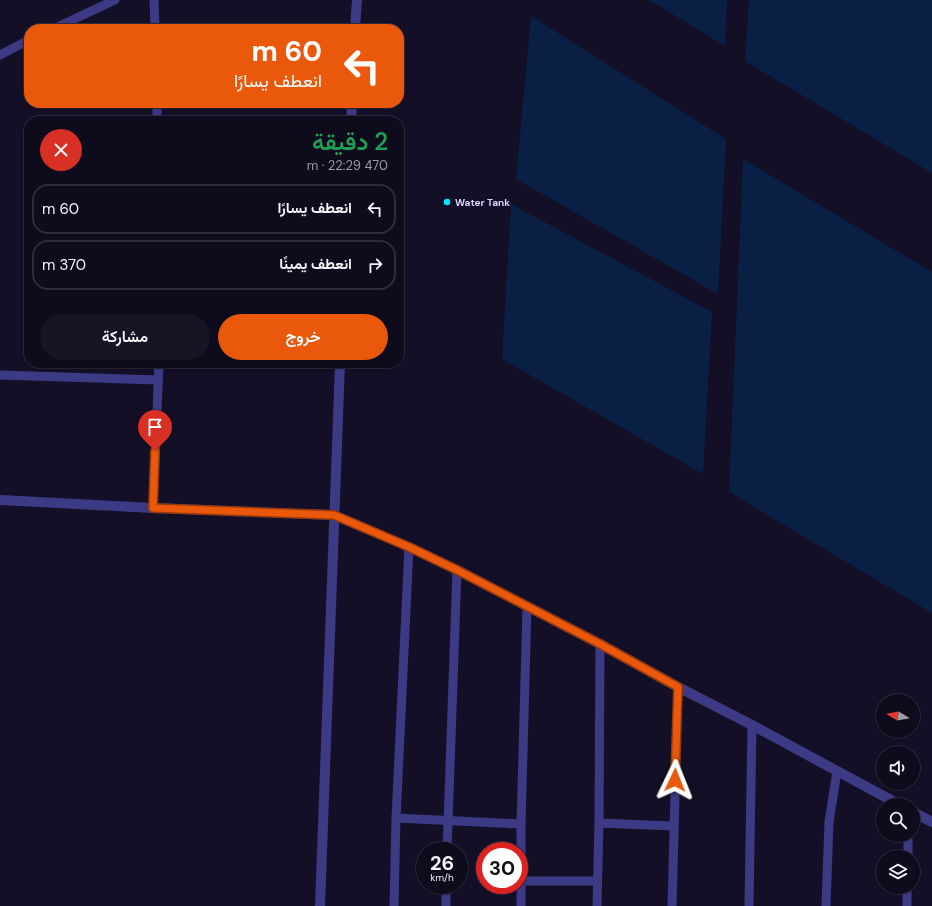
<!DOCTYPE html>
<html lang="ar">
<head>
<meta charset="utf-8">
<style>
  body { margin:0; font-family:"DM Sans",Vazirmatn,sans-serif; background:#171425; color:#f1f3f6; direction:rtl; height:100vh; display:flex; flex-direction:column; font-size:15px; white-space:nowrap }
  * { box-sizing:border-box; margin:0 }
  p { font-size:13px; color:#9b9ba3 }
  .icon { flex:none; width:22px; height:22px; fill:none; stroke:currentColor; stroke-width:2; stroke-linecap:round; stroke-linejoin:round }
  .map { position:relative; flex:1; overflow:hidden; direction:ltr }
  .sheet { position:absolute; left:24px; top:116px; width:380px; height:252px; display:flex; flex-direction:column; background:#0e0b1c; border-radius:16px; box-shadow:0 1px 3px #0004,0 0 0 1px #2e2b3b; direction:rtl }
  .sheet>* { flex:none }
  .guide { position:absolute; left:24px; top:24px; width:380px; height:84px; border-radius:16px; box-shadow:0 1px 3px #0004,0 0 0 1px #2e2b3b; direction:rtl; background:#ea580c; color:#fff; overflow:hidden }
  .needle { width:26px; rotate:281deg }
  .fabs { position:absolute; left:876px; top:694px; display:grid; gap:8px }
  .fabs a { display:grid; place-items:center; width:44px; height:44px; border-radius:50%; background:#0e0b1c; box-shadow:0 1px 3px #0004,0 0 0 1px #2e2b3b; font-size:20px }
  .speed { position:absolute; left:416px; top:842px; display:flex; gap:8px; font-size:20px; font-weight:700; text-align:center }
  .speed>* { display:grid; place-content:center; width:52px; height:52px; border-radius:50%; background:#0e0b1c; box-shadow:0 1px 3px #0004,0 0 0 1px #2e2b3b; line-height:1 }
  .speed small { font-size:10px; font-weight:400 }
  .speed .limit { border:6px solid #d22; background:#fff; color:#111 }
  .pin { position:absolute; display:grid; place-items:center; width:34px; height:34px; color:#fff; margin:-41px -17px; border-radius:50% 50% 50% 0; rotate:-45deg; box-shadow:0 0 4px #0007 }
  .pin .icon { rotate:45deg }
  .me { position:absolute; width:44px; margin:-22px; rotate:2deg; stroke-linejoin:round; filter:drop-shadow(0 0 3px #0008) }
  .turn { display:flex; align-items:center; gap:14px; height:84px; padding:0 16px; font-size:18px }
  .turn .icon { width:52px; height:52px; stroke-width:2.5 }
  .turn b { display:block; font-size:28px; line-height:34px }
  .round { display:grid; place-items:center; flex:none; width:42px; height:42px; border-radius:21px; background:#171425 }
  .overview { display:flex; align-items:center; justify-content:space-between; height:68px; padding:0 16px }
  h1 { font-size:24px; font-weight:600; line-height:30px; color:#1e9e55 }
  .button { display:flex; gap:8px; margin-top:auto; padding:8px 16px }
  .button a { flex:1; height:46px; border-radius:24px; background:#ea580c; color:#fff; font-size:16px; font-weight:600; line-height:46px; text-align:center }
  .button a+a { background:#171425; color:#f1f3f6 }
  ul { padding:0; list-style:none }
  li { display:flex; align-items:center; gap:12px; height:50px; margin:0 8px 6px; padding:0 8px; border:2px solid #2e2b3b; border-radius:16px }
  li div { flex:1 }
  li b { display:block; font-size:15px }
  li em { font-style:normal }
  .map>svg:first-child { display:block }
  .water { fill:#0a1f44 }
  .lines { fill:none; stroke-linecap:round; stroke-linejoin:round }
  .minor { stroke:#3d3a85; stroke-width:9 }
  .tertiary { stroke:#3d3a85; stroke-width:10 }
  .route-casing { stroke:#983908; stroke-width:10 }
  .route { stroke:#ea580c; stroke-width:7 }
  .poi-dot { fill:#00e5ff; stroke:#130f26; stroke-width:1.5 }
  .labels { text-anchor:middle; dominant-baseline:central; stroke-width:4; stroke-linejoin:round; paint-order:stroke }
  .poi-label { font-size:10px; font-weight:bold; fill:#d9d4ff; stroke:#130f26; text-anchor:start }
</style>
</head>
<body>
<div class="map">
<svg width="932" height="906" viewBox="0 0 932 906">
  <rect width="100%" height="100%" fill="#130f26"/>
  <g class="water">
    <polygon points="649,0 727,0 725,46"/>
    <polygon points="749,0 932,0 932,173 745,61"/>
    <polygon points="531,16 726,139 718,294 516,179"/>
    <polygon points="743,159 932,272 932,613 729,492"/>
    <polygon points="511,204 712,312 703,474 502,359"/>
  </g>
  <g class="lines">
    <g class="minor">
      <polyline points="154,0 155,29"/>
      <polyline points="53,29 115,0"/>
      <polyline points="0,55 29,40"/>
      <polyline points="157,103 157,121"/>
      <polyline points="0,375 158,380"/>
      <polyline points="153,508 159,363"/>
      <polyline points="396,818 521,824"/>
      <polyline points="599,823 673,826"/>
      <polyline points="447,851 457,570"/>
      <polyline points="908,857 908,835"/>
      <polyline points="521,881 597,881"/>
      <polyline points="394,906 396,818 409,547"/>
      <polyline points="446,906 446,885"/>
      <polyline points="521,906 521,824 527,608"/>
      <polyline points="597,906 599,823 600,644"/>
      <polyline points="672,906 678,687"/>
      <polyline points="749,906 752,725"/>
      <polyline points="826,906 829,822 837,771"/>
      <polyline points="907,906 907,887"/>
    </g>
    <g class="tertiary">
      <polyline points="355,29 357,0"/>
      <polyline points="351,121 352,103"/>
      <polyline points="0,500 153,508 334,515 409,547 457,570 600,644 678,687 752,725 900,805"/>
      <polyline points="913,812 932,822"/>
      <polyline points="320,906 340,363"/>
    </g>
  </g>
  <g class="lines">
    <defs>
      <polyline id="route" points="155,451 153,508 334,515 409,547 457,570 600,644 678,687 675,780"/>
    </defs>
    <use href="#route" class="route-casing"/>
    <use href="#route" class="route"/>
  </g>
  <circle class="poi-dot" cx="447" cy="202" r="4"/>
  <g class="labels">
    <g class="poi-label">
      <text x="455" y="202">Water Tank</text>
    </g>
  </g>
</svg>
<div class="fabs">
<a><svg class="needle" viewBox="-14 -14 28 28"><path d="M0-13l5 13h-10z" fill="#e53935"/><path d="M0 13l5-13h-10z" fill="#9b9ba3"/></svg></a>
<a><svg class="icon" aria-label="sound" viewBox="0 0 24 24"><path d="M4 9h4l5-4v14l-5-4H4zM17 9q2 3 0 6"/></svg></a>
<a><svg class="icon" aria-label="search" viewBox="0 0 24 24"><circle cx="10" cy="10" r="6"/><path d="M15 15l6 6"/></svg></a>
<a><svg class="icon" aria-label="layers" viewBox="0 0 24 24"><path d="M12 4l9 5-9 5-9-5zM3 14l9 5 9-5"/></svg></a>
</div>
<div class="speed"><div>26<small>km/h</small></div><div class="limit">30</div></div>
<div class="pin" style="left:155px;top:451px;background:#d93025"><svg class="icon" aria-label="arrive" viewBox="0 0 24 24"><path d="M6 21V4h12l-3 4 3 4H6"/></svg></div>
<svg class="me" style="left:675px;top:780px" viewBox="-20 -20 40 40"><path d="M0-17L14 15 0 8-14 15z" fill="#ea580c" stroke="#fff" stroke-width="4"/></svg>
<div class="guide">
<div class="turn"><svg class="icon" aria-label="left" viewBox="0 0 24 24"><path d="M17 20v-9H6M10 6l-5 5 5 5"/></svg><div><b>60 m</b>انعطف يسارًا</div></div>
</div>
<section class="sheet">
<div class="overview"><div><h1>2 دقيقة</h1><p>470 m · 22:29</p></div><a class="round" style="background:#d93025;color:#fff"><svg class="icon" aria-label="close" viewBox="0 0 24 24"><path d="M6 6l12 12M18 6L6 18"/></svg></a></div>
<ul>
<li><svg class="icon" aria-label="left" viewBox="0 0 24 24"><path d="M17 20v-9H6M10 6l-5 5 5 5"/></svg><div><b>انعطف يسارًا</b></div><em>60 m</em></li>
<li><svg class="icon" aria-label="right" viewBox="0 0 24 24"><path d="M7 20v-9h11M14 6l5 5-5 5"/></svg><div><b>انعطف يمينًا</b></div><em>370 m</em></li>
</ul>
<div class="button"><a>خروج</a><a>مشاركة</a></div>
</section>
</div>
</body>
</html>
